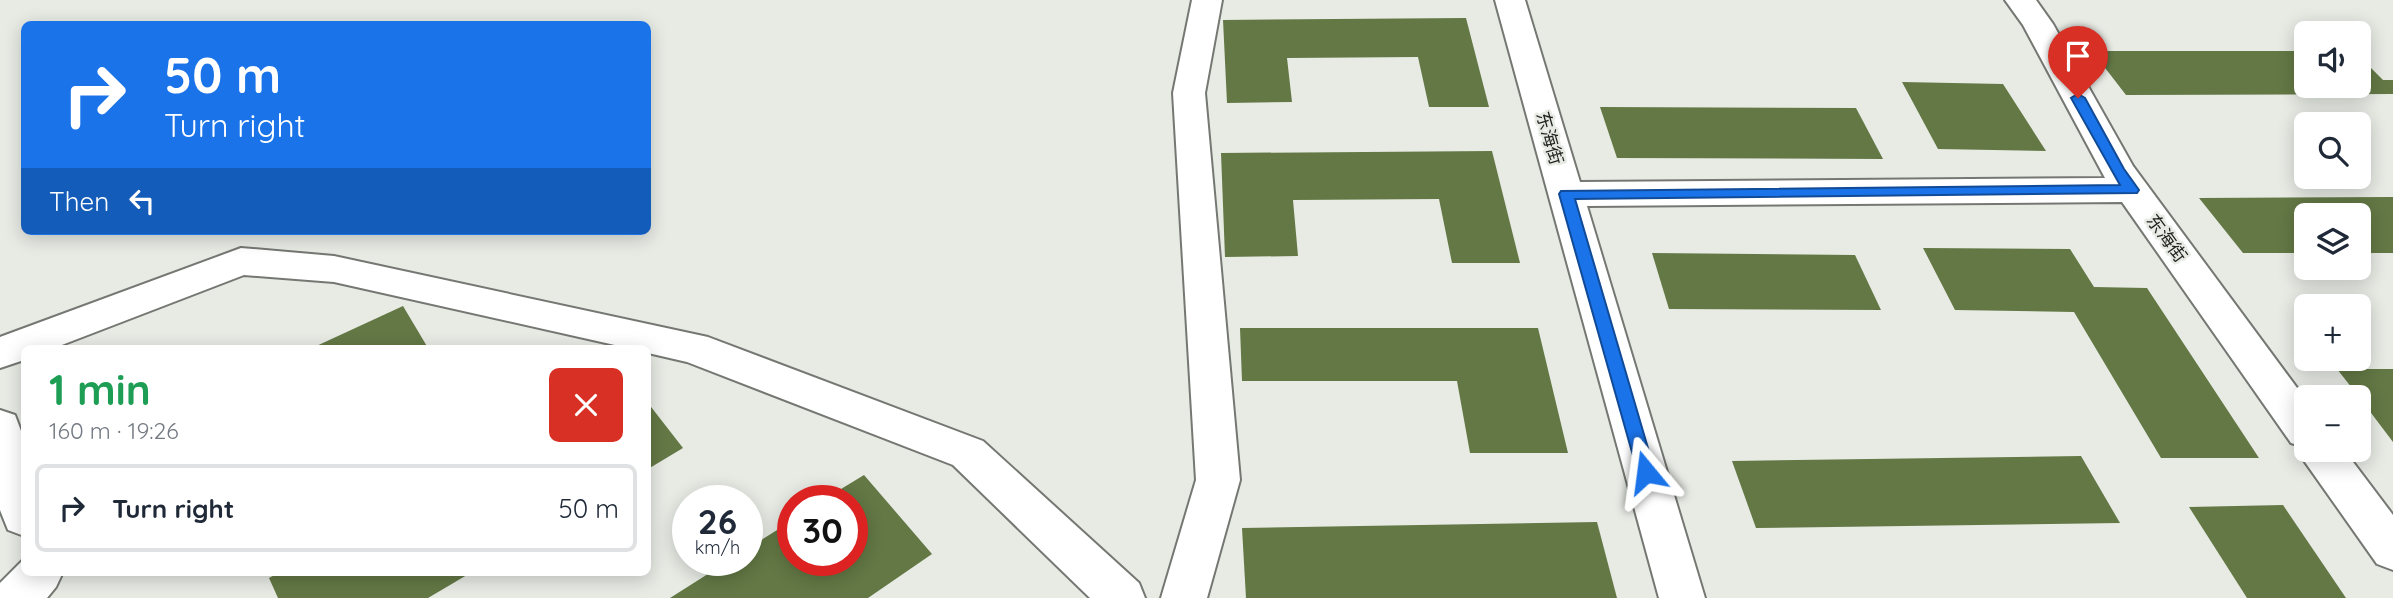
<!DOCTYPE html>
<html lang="en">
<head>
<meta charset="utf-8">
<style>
  body { margin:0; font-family:Quicksand,"Noto Sans SC",sans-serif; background:#f2f2f3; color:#1f2937; height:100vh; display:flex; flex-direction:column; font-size:26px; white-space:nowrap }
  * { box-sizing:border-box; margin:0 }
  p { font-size:23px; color:#747a83 }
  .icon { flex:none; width:38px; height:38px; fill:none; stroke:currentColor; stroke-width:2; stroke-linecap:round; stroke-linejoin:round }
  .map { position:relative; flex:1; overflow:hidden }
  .side { position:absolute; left:21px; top:345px; width:630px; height:231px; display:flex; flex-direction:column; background:#fff; border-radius:10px; box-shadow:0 4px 18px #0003 }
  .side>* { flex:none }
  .guide { position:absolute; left:21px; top:21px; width:630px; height:214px; border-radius:10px; box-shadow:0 4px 18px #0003; background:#1a73e8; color:#fff; overflow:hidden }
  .fabs { position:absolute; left:2294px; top:21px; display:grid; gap:14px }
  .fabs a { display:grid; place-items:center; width:77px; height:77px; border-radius:10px; background:#fff; box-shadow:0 4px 18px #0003; font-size:35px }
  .speed { position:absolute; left:672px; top:485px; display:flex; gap:14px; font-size:35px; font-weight:700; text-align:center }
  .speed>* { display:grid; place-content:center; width:91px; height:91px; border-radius:50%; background:#fff; box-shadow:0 4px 18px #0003; line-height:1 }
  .speed small { font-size:18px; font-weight:400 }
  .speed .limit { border:10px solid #d22; background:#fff; color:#111 }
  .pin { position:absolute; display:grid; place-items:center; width:60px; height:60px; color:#fff; margin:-72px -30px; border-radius:50% 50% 50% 0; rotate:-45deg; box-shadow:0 0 7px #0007 }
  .pin .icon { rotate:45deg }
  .me { position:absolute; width:77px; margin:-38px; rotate:344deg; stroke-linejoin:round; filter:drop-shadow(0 0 5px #0008) }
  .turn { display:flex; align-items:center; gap:24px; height:147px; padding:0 28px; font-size:32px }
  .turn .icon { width:91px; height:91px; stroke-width:2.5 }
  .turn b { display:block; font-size:49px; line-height:60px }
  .then { display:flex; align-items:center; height:66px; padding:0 28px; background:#0003; gap:14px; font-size:26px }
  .round { display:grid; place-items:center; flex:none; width:74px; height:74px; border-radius:10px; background:#f2f2f3 }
  .summary { display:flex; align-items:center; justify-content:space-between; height:119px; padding:0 28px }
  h1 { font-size:42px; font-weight:700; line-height:52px; color:#1e9e55 }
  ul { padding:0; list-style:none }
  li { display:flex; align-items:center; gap:21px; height:88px; margin:0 14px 10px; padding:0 14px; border:4px solid #e0e1e3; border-radius:10px }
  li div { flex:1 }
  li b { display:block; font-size:26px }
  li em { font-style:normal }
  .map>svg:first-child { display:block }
  .building { fill:#637845 }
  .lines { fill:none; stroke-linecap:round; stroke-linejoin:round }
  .minor-casing { stroke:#757872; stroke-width:4 }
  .minor { fill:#fff; fill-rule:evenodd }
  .route { fill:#1a73e8; stroke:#114b97; stroke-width:2 }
  .labels { text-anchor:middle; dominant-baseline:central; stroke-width:5; stroke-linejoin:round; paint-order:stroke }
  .street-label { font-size:18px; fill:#222320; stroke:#e7ebe4 }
</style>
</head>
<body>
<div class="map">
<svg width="2393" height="598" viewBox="0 0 2393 598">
  <rect width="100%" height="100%" fill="#e7ebe4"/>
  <g class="building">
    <polygon points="1466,18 1489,107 1429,107 1418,57 1287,58 1292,102 1227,103 1223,20"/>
    <polygon points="2092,51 2306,51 2306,86 2359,86 2359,56 2383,80 2393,80 2393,94 2126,95"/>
    <polygon points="1902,82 2003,84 2046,151 1938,149"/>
    <polygon points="1600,107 1856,108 1883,159 1617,158"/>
    <polygon points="1492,151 1520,263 1452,263 1439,199 1293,200 1298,256 1225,257 1221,153"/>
    <polygon points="2393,197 2393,253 2359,253 2359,215 2306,215 2306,253 2243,253 2199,198"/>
    <polygon points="1923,248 2070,249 2094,287 2147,288 2259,458 2161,458 2074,312 1955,310"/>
    <polygon points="1652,253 1855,255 1881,310 1669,309"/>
    <polygon points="403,306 428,348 312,348"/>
    <polygon points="1240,328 1538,328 1568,453 1470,453 1457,381 1242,381"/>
    <polygon points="2337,369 2393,369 2393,442 2359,397"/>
    <polygon points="648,403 683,448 648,469"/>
    <polygon points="2081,456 2120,523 1756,528 1732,461"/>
    <polygon points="864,475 932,554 868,598 670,598 730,560 747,560 747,549 793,520 793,560 852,560 852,500 823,500"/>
    <polygon points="2283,505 2346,598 2247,598 2189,507"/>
    <polygon points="1597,522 1617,598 1246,598 1242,528"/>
    <polygon points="280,572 472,572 428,598 278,598 269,578"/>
  </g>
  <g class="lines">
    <defs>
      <g id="minor">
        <polygon points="1192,0 1222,0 1205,93 1240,480 1207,598 1161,598 1196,480 1173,93"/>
        <polygon points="1495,0 1525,0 1580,182 2105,178 2023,25 2005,0 2036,0 2053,24 2133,166 2306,400 2306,450 2344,450 2393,515 2393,570 2377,564 2305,462 2299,450 2301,446 2291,443 2122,202 1587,206 1705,598 1659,598"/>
        <polygon points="241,248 334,256 708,337 983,441 1139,583 1145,598 1090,598 953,465 687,362 648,353 648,348 628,348 334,282 244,275 54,348 24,348 24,360 0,368 0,337"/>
        <polygon points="0,410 15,415 24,439 24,536 8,530 0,510"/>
        <polygon points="24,559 24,572 63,572 56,587 47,598 0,598 0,583"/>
      </g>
    </defs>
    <use href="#minor" class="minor-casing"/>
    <use href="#minor" class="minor"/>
  </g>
  <polygon class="route" points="2078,94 2085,98 2124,169 2139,190 2137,193 1575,199 1655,472 1652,477 1646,479 1639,477 1559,194 1561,191 2120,185 2071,98"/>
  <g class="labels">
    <g class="street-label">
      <text transform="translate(1550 138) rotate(74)">东海街</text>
      <text transform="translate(2167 238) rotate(54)">东海街</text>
    </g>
  </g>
</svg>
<div class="fabs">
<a><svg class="icon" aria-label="sound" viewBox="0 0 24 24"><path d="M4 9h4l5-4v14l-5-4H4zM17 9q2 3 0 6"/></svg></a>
<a><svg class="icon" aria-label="search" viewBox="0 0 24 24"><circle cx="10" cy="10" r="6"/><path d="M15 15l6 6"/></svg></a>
<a><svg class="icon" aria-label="layers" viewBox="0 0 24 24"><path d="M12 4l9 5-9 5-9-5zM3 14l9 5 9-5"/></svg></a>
<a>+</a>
<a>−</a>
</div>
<div class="speed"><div>26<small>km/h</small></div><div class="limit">30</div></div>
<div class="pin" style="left:2078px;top:98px;background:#d93025"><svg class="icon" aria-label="arrive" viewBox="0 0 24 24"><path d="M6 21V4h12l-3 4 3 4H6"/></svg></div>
<svg class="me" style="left:1646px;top:472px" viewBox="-20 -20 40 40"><path d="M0-17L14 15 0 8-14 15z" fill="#1a73e8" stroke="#fff" stroke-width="4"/></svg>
<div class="guide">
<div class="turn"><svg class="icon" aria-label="right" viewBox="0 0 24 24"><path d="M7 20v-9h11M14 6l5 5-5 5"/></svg><div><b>50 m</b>Turn right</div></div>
<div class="then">Then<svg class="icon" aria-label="left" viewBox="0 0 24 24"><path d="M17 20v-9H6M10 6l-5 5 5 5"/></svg></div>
</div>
<section class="side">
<div class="summary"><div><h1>1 min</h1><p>160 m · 19:26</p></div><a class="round" style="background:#d93025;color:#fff"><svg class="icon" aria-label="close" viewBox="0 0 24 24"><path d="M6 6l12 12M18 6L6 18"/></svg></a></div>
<ul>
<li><svg class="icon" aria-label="right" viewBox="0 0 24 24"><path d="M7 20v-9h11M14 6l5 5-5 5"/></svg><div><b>Turn right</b></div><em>50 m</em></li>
</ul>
</section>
</div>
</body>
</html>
